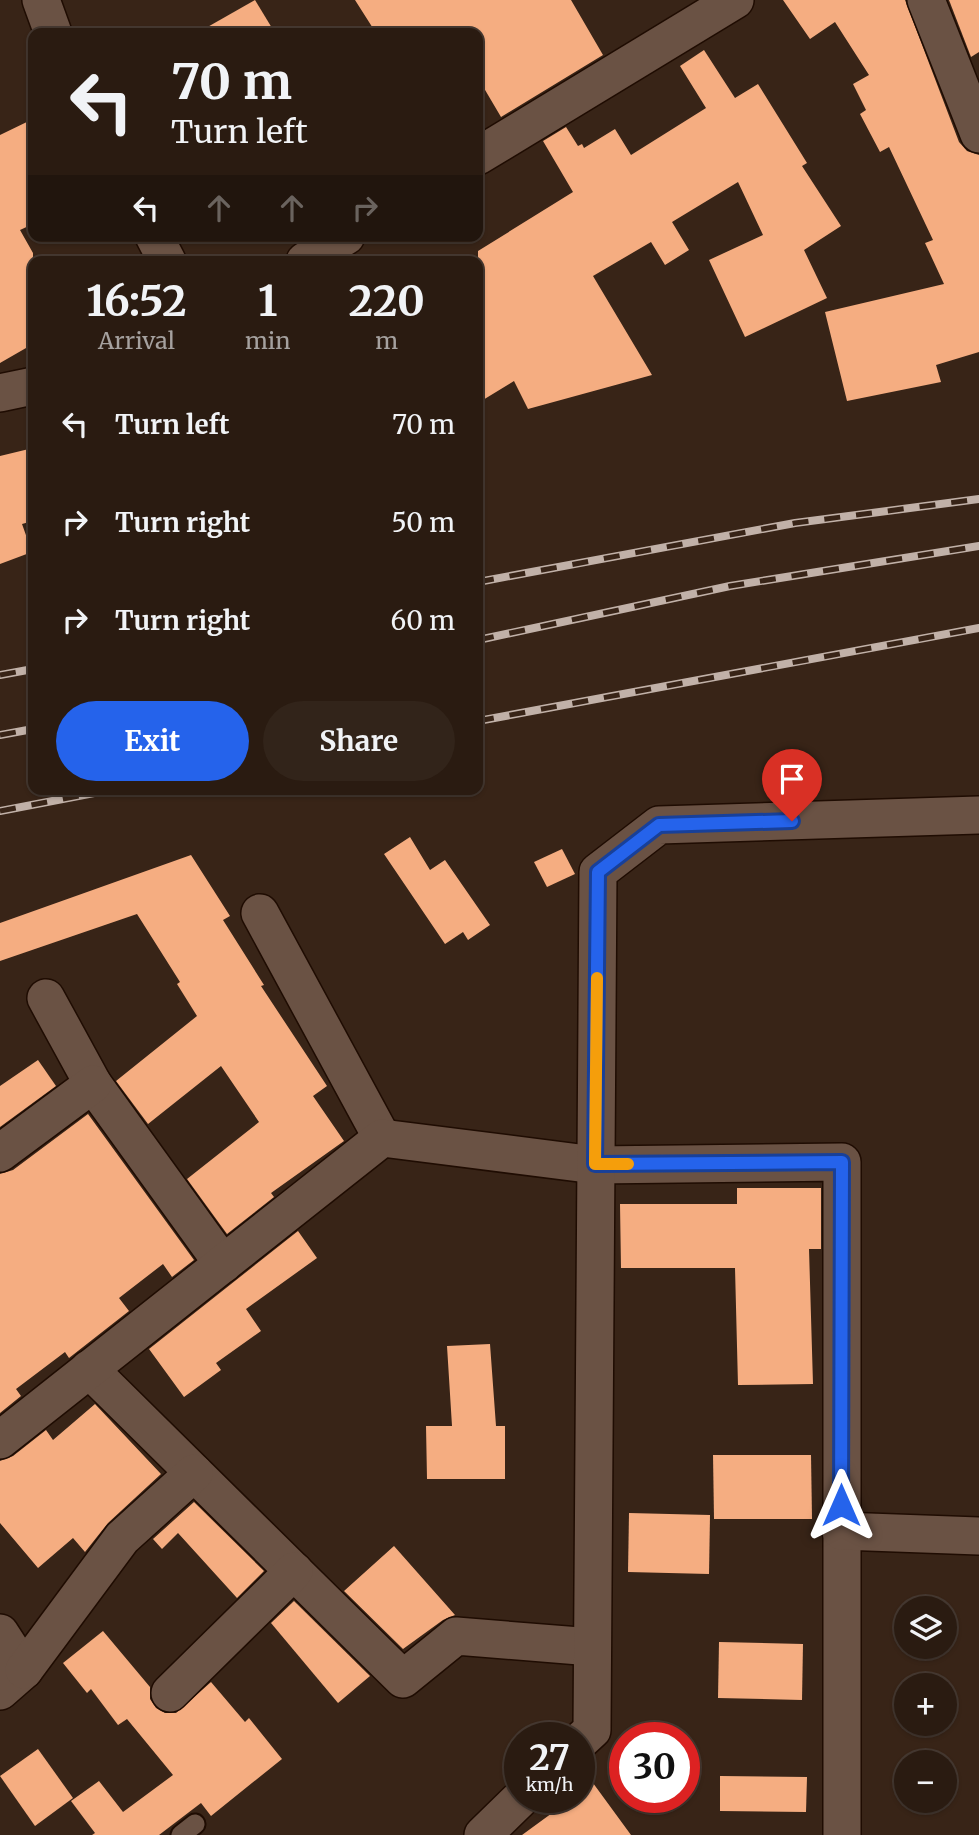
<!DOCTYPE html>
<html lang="en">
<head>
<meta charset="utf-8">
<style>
  body { margin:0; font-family:Merriweather,serif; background:#32241a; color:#f1f3f6; height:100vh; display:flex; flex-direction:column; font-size:26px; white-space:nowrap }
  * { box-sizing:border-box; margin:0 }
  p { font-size:23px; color:#a5a19f }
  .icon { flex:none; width:38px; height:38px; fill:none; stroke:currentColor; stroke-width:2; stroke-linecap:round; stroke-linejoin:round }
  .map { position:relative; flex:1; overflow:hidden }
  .drawer { position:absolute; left:28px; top:256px; width:455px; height:539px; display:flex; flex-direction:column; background:#2a1b11; border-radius:14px; box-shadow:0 2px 5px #0004,0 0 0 2px #463931 }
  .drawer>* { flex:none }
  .guide { position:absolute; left:28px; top:28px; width:455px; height:214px; border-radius:14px; box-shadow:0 2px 5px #0004,0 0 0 2px #463931; background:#2a1b11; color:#f1f3f6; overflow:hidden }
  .fabs { position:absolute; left:894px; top:1596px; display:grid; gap:14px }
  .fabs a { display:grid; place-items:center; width:63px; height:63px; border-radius:50%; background:#2a1b11; box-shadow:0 2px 5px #0004,0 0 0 2px #463931; font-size:35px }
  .speed { position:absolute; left:504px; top:1722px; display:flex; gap:14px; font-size:35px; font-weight:700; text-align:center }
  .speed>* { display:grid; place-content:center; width:91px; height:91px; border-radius:50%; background:#2a1b11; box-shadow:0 2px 5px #0004,0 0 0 2px #463931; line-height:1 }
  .speed small { font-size:18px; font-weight:400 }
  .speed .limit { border:10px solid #d22; background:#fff; color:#111 }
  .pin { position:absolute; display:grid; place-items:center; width:60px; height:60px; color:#fff; margin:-72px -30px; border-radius:50% 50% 50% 0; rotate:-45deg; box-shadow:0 0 7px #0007 }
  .pin .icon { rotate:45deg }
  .me { position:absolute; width:77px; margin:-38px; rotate:0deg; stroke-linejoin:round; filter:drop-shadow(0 0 5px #0008) }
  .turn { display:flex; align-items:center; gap:24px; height:147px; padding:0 28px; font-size:32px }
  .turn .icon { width:91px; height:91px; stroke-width:2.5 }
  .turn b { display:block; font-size:49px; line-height:60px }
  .lanes { display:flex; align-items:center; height:66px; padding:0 28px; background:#0003; justify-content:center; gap:35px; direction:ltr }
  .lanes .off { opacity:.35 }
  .eta { display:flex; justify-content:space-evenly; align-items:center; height:119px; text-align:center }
  .eta b { font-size:42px; font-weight:700; line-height:49px }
  .button { display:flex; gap:14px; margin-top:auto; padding:14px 28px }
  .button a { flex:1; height:80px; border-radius:42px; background:#2563eb; color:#fff; font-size:28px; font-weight:700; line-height:80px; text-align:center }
  .button a+a { background:#32241a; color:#f1f3f6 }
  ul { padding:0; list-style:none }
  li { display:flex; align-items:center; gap:21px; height:98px; padding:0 28px }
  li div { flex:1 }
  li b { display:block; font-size:26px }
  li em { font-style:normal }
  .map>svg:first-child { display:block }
  .building { fill:#f5ad81 }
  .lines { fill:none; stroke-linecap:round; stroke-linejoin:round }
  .lane-casing { stroke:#1f0c02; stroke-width:23 }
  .street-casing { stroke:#1f0c02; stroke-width:40 }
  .lane { stroke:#6a5244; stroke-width:19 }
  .street { stroke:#6a5244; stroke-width:37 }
  .rail-casing { stroke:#c1b1a8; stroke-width:8 }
  .rail { stroke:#382417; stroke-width:5; stroke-dasharray:16; stroke-linecap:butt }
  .route-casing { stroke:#184099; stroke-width:18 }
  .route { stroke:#2563eb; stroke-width:12 }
  .slow { stroke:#f59e0b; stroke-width:12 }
</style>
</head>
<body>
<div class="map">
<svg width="979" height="1835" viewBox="0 0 979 1835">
  <rect width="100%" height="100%" fill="#382417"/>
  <g class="building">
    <polygon points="255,0 275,33 197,33"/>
    <polygon points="355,0 571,0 603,55 501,117 478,78 478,33 376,33"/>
    <polygon points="783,0 905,0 959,142 967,151 979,155 979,352 936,365 941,382 847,401 825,312 944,284 925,243 933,240 889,147 880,152 860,114 866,110 853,84 869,75 835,22 810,39"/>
    <polygon points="949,0 979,0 979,52 971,57"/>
    <polygon points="704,50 735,98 758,84 807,163 802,166 841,226 804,250 827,298 745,337 709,260 763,235 738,182 672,222 689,250 665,265 651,242 593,276 652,375 528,409 514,381 478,403 478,251 573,192 543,141 566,127 578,146 582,144 584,148 615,129 631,155 706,108 680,66"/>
    <polygon points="33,119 33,224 20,230 33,253 33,344 0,363 0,135"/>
    <polygon points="33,448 33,521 22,524 32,552 0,564 0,456"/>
    <polygon points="410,837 430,870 445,860 490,925 468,940 463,932 445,944 384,854"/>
    <polygon points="562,849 575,874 547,887 534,862"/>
    <polygon points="191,855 230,916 223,920 264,985 261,986 327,1086 313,1096 344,1141 271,1193 274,1197 227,1234 187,1179 259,1122 221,1066 148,1124 116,1081 197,1016 177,984 180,982 137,914 0,961 0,923"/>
    <polygon points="38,1060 56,1086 0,1127 0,1086"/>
    <polygon points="88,1114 194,1260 172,1277 163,1264 119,1298 129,1311 69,1358 65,1352 16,1389 21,1396 0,1413 0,1174 13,1170"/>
    <polygon points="737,1188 821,1188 821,1249 809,1249 813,1384 738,1385 735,1268 621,1268 620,1204 737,1204"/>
    <polygon points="298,1231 317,1258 246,1309 261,1331 216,1363 221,1370 184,1397 149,1349"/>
    <polygon points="490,1344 496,1426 505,1426 505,1479 427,1479 426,1426 452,1426 447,1346"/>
    <polygon points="95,1404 161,1474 108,1523 85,1552 73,1538 38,1568 0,1523 0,1461 13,1456 46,1430 53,1440"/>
    <polygon points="713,1455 811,1455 812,1519 714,1519"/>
    <polygon points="194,1502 264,1571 237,1598 178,1533 162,1549 153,1539"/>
    <polygon points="629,1513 710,1515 709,1574 628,1572"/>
    <polygon points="394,1546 455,1615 443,1620 403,1649 344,1591"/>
    <polygon points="294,1601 370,1676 338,1703 271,1623"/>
    <polygon points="103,1631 150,1687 150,1699 156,1708 165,1713 176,1713 211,1682 245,1722 249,1718 282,1759 211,1816 201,1803 159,1835 92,1835 95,1833 71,1801 99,1781 123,1812 173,1775 127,1719 118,1725 91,1689 87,1693 63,1663"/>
    <polygon points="719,1642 803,1644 802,1700 718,1698"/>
    <polygon points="38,1749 73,1798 35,1826 0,1776"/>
    <polygon points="720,1776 807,1777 806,1812 720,1811"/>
    <polygon points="593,1783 631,1835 522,1835 574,1797 579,1797 579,1794"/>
  </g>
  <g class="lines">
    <defs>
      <polyline id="lane" points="181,1835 195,1824"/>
      <g id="street">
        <polyline points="41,0 53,33"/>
        <polyline points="926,0 979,134"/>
        <polyline points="478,156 735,0"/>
        <polyline points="154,236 167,261"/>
        <polyline points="305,261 346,236"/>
        <polyline points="0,393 33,386"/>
        <polyline points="260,913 382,1138"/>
        <polyline points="46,998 93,1084 223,1264"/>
        <polyline points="0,1153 93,1084"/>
        <polyline points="89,1369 403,1679 456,1636 592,1647"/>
        <polyline points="0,1440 382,1138 595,1165 842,1162 842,1835"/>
        <polyline points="841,1531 979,1536"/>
        <polyline points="0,1633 24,1670 0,1691"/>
        <polyline points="24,1670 122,1538 194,1473"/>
        <polyline points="170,1693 294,1571"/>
        <polyline points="579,1742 592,1730 598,872 659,825 979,815"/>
        <polyline points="483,1835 522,1797"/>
      </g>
    </defs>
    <use href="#lane" class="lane-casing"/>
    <use href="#street" class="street-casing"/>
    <use href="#lane" class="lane"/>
    <use href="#street" class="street"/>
    <defs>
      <g id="rail">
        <polyline points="478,582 795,523 979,499"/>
        <polyline points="478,640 730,586 979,546"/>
        <polyline points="0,675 33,669"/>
        <polyline points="478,721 979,628"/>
        <polyline points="0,735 33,729"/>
        <polyline points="0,811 115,789"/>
      </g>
    </defs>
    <use href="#rail" class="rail-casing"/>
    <use href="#rail" class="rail"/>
  </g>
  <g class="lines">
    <defs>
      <polyline id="route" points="792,821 659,825 598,872 595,1164 842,1162 841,1505"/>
    </defs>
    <use href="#route" class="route-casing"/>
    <use href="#route" class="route"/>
    <polyline class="slow" points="597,978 595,1164 628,1164"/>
  </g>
</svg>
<div class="fabs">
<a><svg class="icon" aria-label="layers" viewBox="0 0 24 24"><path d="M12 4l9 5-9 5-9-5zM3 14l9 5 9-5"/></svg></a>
<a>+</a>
<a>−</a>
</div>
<div class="speed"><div>27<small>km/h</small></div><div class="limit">30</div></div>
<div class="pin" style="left:792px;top:821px;background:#d93025"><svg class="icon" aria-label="arrive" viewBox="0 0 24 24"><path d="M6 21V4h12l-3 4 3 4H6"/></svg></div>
<svg class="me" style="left:841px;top:1505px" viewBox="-20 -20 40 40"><path d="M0-17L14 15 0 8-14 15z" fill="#2563eb" stroke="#fff" stroke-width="4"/></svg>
<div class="guide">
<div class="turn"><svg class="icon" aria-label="left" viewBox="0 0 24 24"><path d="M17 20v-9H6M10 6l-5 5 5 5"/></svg><div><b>70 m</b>Turn left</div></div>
<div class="lanes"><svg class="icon" aria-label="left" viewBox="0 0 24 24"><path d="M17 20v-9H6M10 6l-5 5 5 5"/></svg><svg class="icon off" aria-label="ahead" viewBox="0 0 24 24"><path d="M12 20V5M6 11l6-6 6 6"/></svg><svg class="icon off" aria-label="ahead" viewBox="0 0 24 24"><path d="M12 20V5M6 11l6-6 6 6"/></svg><svg class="icon off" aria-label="right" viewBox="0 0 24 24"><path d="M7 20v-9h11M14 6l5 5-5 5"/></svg></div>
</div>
<section class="drawer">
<div class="eta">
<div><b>16:52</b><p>Arrival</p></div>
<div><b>1</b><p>min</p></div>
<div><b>220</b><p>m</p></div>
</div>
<ul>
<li><svg class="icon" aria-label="left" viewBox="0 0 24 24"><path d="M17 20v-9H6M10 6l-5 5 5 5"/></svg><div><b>Turn left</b></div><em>70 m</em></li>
<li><svg class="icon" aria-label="right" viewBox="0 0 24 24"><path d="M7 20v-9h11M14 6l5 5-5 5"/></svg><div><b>Turn right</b></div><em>50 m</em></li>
<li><svg class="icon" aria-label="right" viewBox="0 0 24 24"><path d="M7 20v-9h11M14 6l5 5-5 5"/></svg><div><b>Turn right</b></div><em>60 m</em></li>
</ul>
<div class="button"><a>Exit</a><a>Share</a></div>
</section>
</div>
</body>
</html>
